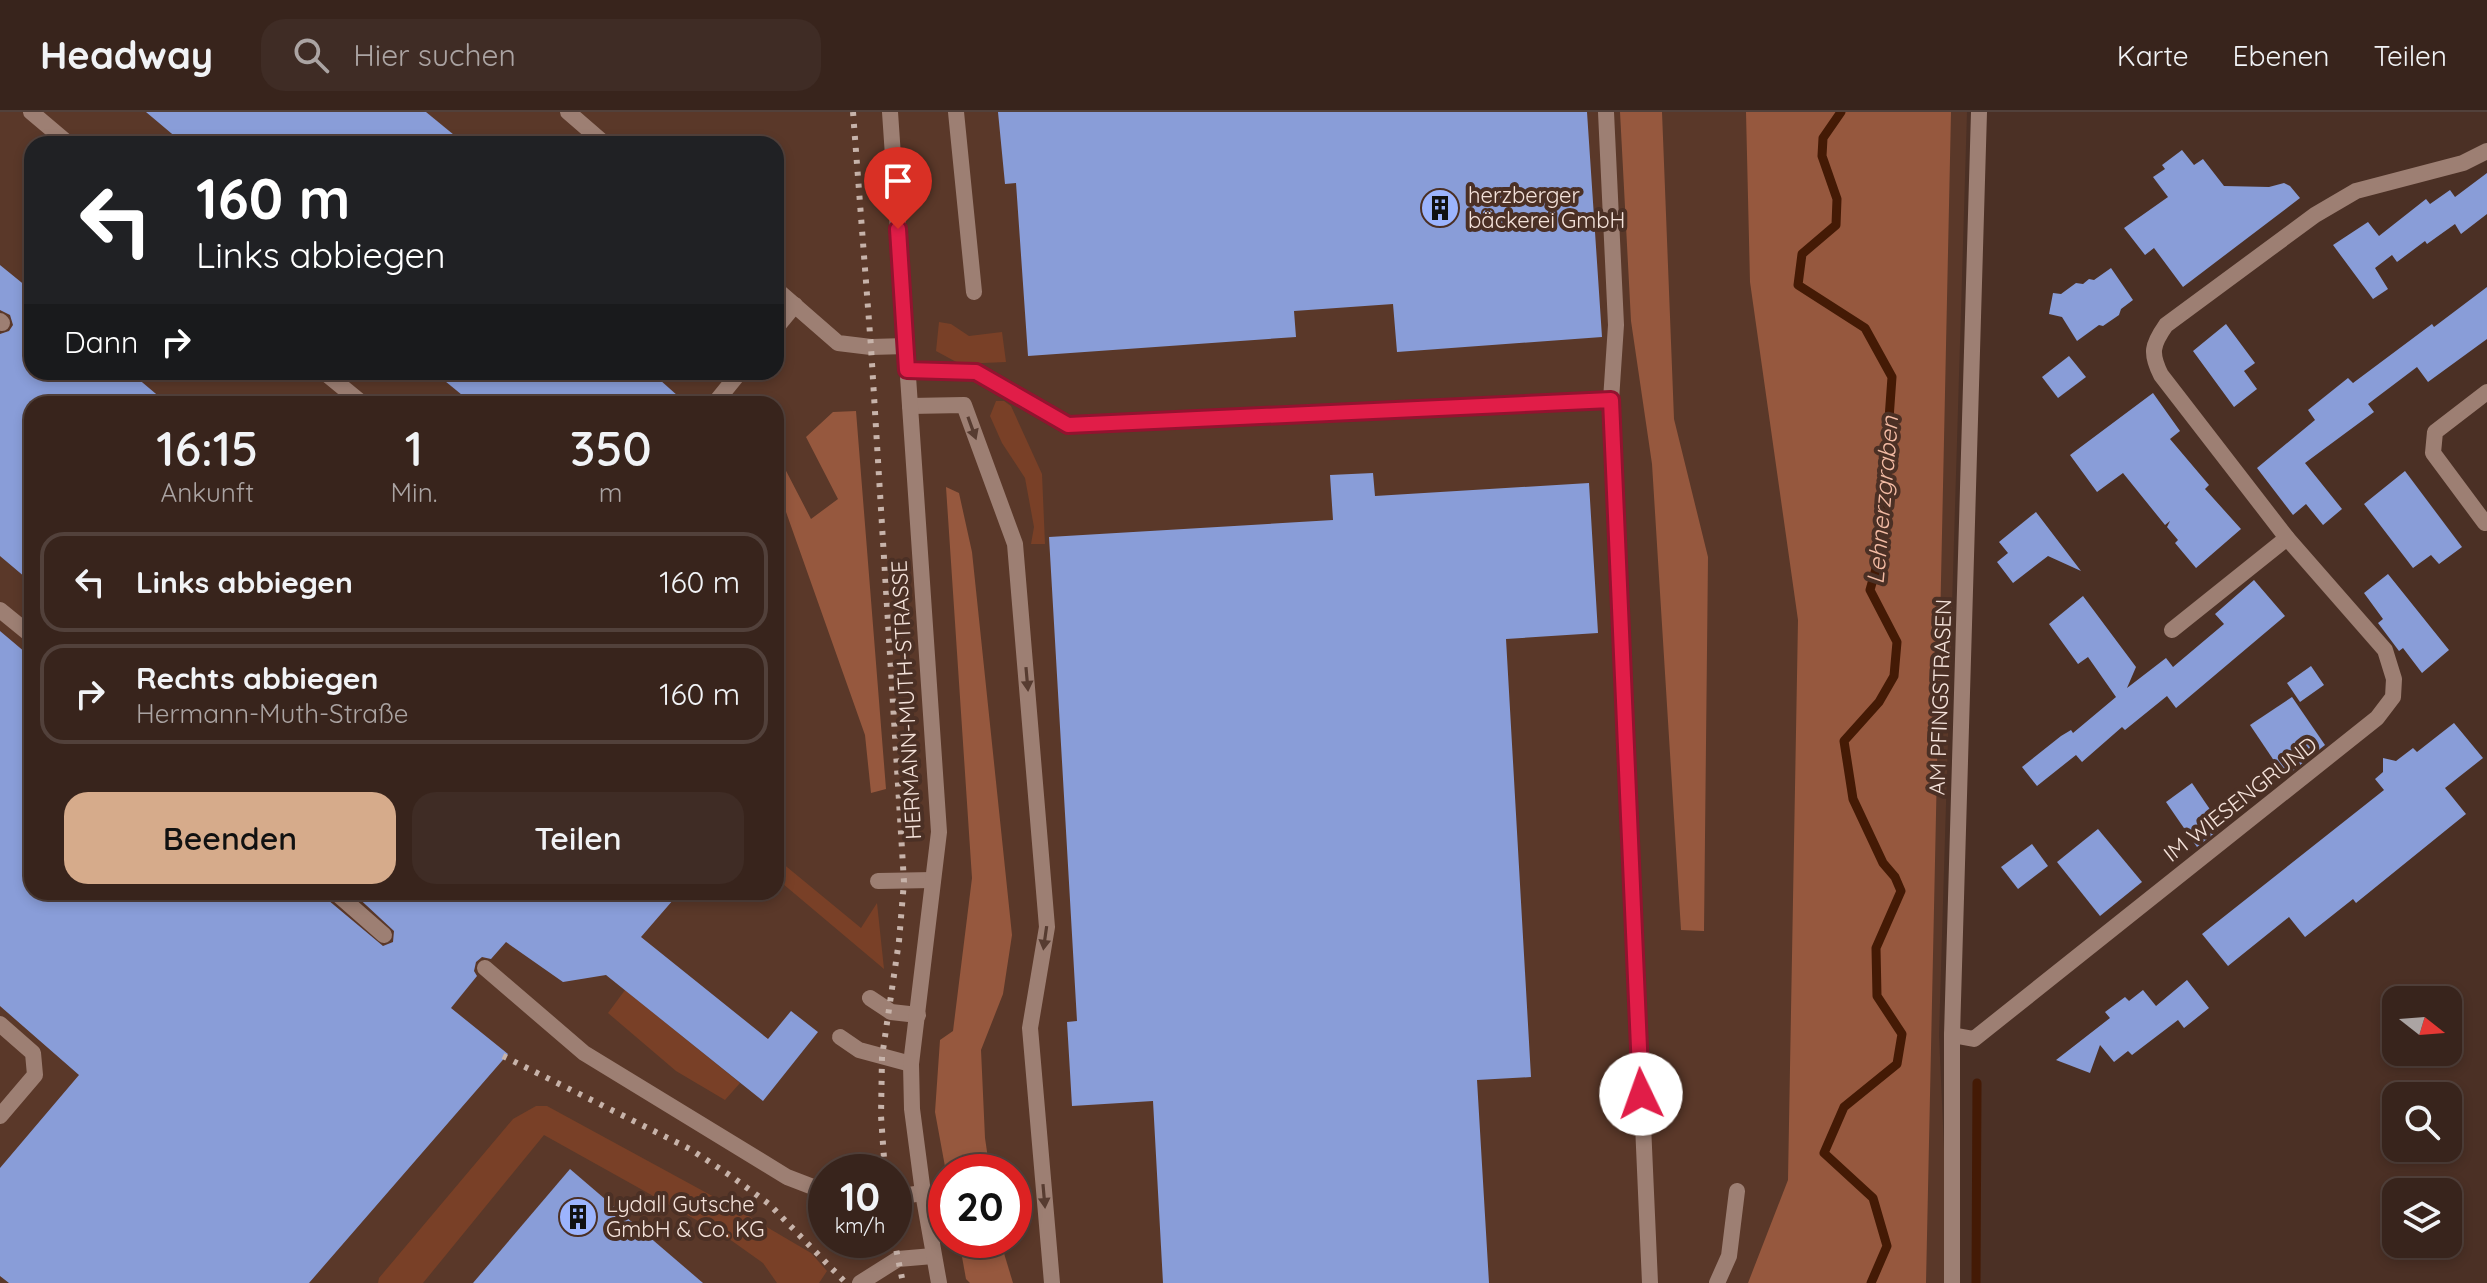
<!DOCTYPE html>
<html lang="de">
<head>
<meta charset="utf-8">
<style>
  body { margin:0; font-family:Quicksand,sans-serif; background:#3f2c25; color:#f1f3f6; height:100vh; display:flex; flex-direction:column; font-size:30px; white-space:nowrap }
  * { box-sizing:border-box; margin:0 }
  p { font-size:26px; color:#aba4a3 }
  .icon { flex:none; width:44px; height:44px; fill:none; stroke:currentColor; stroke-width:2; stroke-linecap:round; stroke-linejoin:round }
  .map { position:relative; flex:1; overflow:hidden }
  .side { position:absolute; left:24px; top:284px; width:760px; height:504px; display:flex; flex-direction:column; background:#38241c; border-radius:24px; box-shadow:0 4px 12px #0003,0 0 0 2px #52413b }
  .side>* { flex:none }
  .guide { position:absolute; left:24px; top:24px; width:760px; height:244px; border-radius:24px; box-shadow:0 4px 12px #0003,0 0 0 2px #52413b; background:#202124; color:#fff; overflow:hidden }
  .needle { width:52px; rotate:107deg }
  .buttons { position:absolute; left:2382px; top:874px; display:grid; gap:16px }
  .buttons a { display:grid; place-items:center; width:80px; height:80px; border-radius:16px; background:#38241c; box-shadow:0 4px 12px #0003,0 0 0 2px #52413b; font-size:40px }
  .speed { position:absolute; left:808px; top:1042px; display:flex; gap:16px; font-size:40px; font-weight:700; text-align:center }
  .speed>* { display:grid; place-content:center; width:104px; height:104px; border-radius:50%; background:#38241c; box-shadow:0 4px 12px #0003,0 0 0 2px #52413b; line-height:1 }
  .speed small { font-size:20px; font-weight:400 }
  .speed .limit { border:12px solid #d22; background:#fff; color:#111 }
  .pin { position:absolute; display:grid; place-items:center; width:68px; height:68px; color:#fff; margin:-82px -34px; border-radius:50% 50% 50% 0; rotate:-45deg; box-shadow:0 0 8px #0007 }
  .pin .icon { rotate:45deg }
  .me { position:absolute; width:88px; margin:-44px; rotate:357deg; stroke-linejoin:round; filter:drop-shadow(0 0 6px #0008) }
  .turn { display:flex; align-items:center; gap:28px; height:168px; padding:0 40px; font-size:36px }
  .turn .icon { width:104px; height:104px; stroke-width:2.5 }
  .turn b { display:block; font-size:56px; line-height:68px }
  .then { display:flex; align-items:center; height:76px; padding:0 40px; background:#0003; gap:16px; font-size:30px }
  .eta { display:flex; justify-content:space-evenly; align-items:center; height:136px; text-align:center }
  .eta b { font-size:48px; font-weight:600; line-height:56px }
  .button { display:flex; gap:16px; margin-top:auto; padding:16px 40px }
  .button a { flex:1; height:92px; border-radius:24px; background:#d6ab8b; color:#111; font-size:32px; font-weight:600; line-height:92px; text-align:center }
  .button a+a { background:#3f2c25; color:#f1f3f6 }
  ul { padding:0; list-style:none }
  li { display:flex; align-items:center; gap:24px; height:100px; margin:0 16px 12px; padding:0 24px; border:4px solid #52413b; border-radius:24px }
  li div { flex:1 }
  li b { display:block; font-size:30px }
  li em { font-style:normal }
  header { display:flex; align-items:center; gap:48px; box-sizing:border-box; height:112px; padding:0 40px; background:#38241c; border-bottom:2px solid #52413b }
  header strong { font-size:38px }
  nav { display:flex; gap:44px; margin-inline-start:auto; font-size:28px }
  .search { width:560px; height:72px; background:#3f2c25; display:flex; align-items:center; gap:20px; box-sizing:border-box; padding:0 28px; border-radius:24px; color:#aba4a3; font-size:30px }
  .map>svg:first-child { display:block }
  .built { fill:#5a3829; fill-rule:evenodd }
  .green { fill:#794027 }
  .forest { fill:#96583e }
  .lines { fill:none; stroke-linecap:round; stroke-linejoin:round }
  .stream { stroke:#441a05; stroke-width:9 }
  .building { fill:#899dd8 }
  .lane { stroke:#9d7f73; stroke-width:16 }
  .street { stroke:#9d7f73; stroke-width:16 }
  .rail { stroke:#c7b3aa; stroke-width:6; stroke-dasharray:4 8; stroke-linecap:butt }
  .oneway { fill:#573c31 }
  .route-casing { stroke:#92132f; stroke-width:20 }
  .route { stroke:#e11d48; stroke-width:14 }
  .labels { text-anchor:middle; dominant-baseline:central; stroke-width:8; stroke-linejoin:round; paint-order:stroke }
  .poi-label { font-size:22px; fill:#f4e2da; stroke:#4b3025; text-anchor:start }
  .street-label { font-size:22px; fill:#f4e2da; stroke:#4b3025 }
  .water-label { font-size:24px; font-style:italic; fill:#f3bba4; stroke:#4b3025 }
</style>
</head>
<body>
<header>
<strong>Headway</strong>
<div class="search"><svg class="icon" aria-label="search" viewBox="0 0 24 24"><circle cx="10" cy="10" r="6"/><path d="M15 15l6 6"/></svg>Hier suchen</div>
<nav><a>Karte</a><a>Ebenen</a><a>Teilen</a></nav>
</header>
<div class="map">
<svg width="2487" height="1171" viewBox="0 0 2487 1171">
  <rect width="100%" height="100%" fill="#4b3025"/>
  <path class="built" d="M 0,0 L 1967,0 L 1939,923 L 1950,1171 L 0,1171 ZM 32,32 L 776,32 L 776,260 L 32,260 ZM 32,292 L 776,292 L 776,780 L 32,780 ZM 826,1060 L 894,1060 L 894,1128 L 826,1128 ZM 946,1060 L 1014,1060 L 1014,1128 L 946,1128 Z"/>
  <g class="green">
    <polygon points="939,210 951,212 969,224 1002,220 1006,250 960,252 936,239"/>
    <polygon points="996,289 1004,289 1011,294 1042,362 1045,432 1031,432 1034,415 1025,366 1002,331 990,304"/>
    <polygon points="776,746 861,816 877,791 884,857 776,766"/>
    <polygon points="625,878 740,971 725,988 676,959 608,901"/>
    <polygon points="536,994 547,994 738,1098 811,1141 827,1159 819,1171 777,1171 763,1151 725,1124 544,1023 423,1171 378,1171 379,1166 513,1007"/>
  </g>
  <g class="forest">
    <polygon points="1620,0 1662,0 1674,307 1708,445 1704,819 1681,818 1652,352 1631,209"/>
    <polygon points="1746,0 1951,0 1926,1171 1748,1171 1788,1068 1798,508 1750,170"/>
    <polygon points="856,299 886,677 871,681 865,623 780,383 776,387 776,360 783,353 811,407 838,387 806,325 833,300"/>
    <polygon points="946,375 959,381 972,440 1012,823 1003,882 981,938 985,1026 990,1060 946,1060 935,1000 940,928 953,919 972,766"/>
    <polygon points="959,1128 1000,1128 1013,1171 970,1171 966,1167"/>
  </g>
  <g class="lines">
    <g class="stream">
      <polyline points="1841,0 1823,26 1822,44 1837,87 1836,113 1802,142 1798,173 1865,216 1892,265 1879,446 1870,478 1897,530 1894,564 1879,590 1844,629 1853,687 1883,751 1895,765 1901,779 1876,836 1877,884 1902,922 1897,952 1844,995 1824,1041 1873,1086 1887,1134 1871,1171"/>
      <polyline points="1976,1171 1977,971"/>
    </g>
  </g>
  <g class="building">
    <polygon points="146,0 426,0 465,32 184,32"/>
    <polygon points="998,0 1587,0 1602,225 1397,240 1393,192 1294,199 1296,225 1028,244 1016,71 1005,72"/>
    <polygon points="2182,38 2194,53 2203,47 2224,74 2269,75 2284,71 2290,74 2300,86 2183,175 2154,136 2145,143 2124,116 2168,85 2153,65 2165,57 2162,53"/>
    <polygon points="2487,61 2487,102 2461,122 2455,112 2427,132 2425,129 2397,150 2392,143 2375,156 2388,177 2373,187 2333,133 2368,110 2379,124 2426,87 2430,92 2450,78 2455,85"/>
    <polygon points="0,153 32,179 32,260 130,260 168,292 32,292 32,471 0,444 0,222 9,219 13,213 10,203 0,198"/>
    <polygon points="2111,156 2133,188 2121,197 2119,203 2103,214 2099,213 2077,229 2062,205 2049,202 2053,181 2061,182 2076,171 2083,172 2089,167 2094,168"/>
    <polygon points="2487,175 2487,227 2428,270 2417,255 2368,292 2374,300 2305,351 2342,397 2323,413 2306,392 2293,403 2257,356 2315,308 2308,298 2348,266 2353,271 2432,212 2434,215"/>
    <polygon points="2226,212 2255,251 2244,259 2257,277 2234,295 2193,239"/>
    <polygon points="2069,244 2086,265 2058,286 2042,265"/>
    <polygon points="434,260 651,260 687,292 473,292"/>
    <polygon points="2153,281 2180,319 2170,327 2209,373 2205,377 2241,417 2196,456 2175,431 2178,428 2167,415 2170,409 2165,413 2123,361 2097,380 2070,343"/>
    <polygon points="2405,359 2462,435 2439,452 2431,443 2413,456 2364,392"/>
    <polygon points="1373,361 1375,384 1589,371 1598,521 1506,527 1531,965 1477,968 1489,1171 1163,1171 1153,989 1072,994 1067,910 1077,909 1049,425 1333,408 1330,363"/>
    <polygon points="2036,400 2081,459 2048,444 2013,471 1997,450 2008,441 1999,430"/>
    <polygon points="2388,462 2449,538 2422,561 2403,536 2399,539 2378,511 2383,507 2364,481"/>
    <polygon points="2254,468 2285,504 2176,596 2167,584 2125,618 2122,615 2082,650 2076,643 2037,674 2022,655 2061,624 2071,618 2073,621 2116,585 2088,545 2078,552 2049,512 2083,484 2136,555 2127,576 2166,546 2173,555 2224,512 2215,502"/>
    <polygon points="0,519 32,546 32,780 324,780 328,788 383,834 393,830 394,819 352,780 680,780 641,825 768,927 791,899 818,920 763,989 606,863 563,870 506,830 491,847 482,845 476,850 474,859 477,864 451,896 508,942 309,1171 9,1171 0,1164 0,1056 79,963 0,894"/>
    <polygon points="2311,554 2324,573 2300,590 2287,571"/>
    <polygon points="2292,585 2325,633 2285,665 2250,613"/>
    <polygon points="2454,611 2483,646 2445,676 2466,702 2356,791 2353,787 2305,825 2289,805 2228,854 2202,822 2384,678 2375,667 2383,660 2383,646 2396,649 2413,636 2417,640"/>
    <polygon points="2192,671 2222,715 2197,735 2166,690"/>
    <polygon points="2098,717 2142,770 2100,804 2057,750"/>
    <polygon points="2032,732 2048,754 2018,777 2001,755"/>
    <polygon points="2187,868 2209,896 2184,916 2178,908 2132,943 2128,939 2114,950 2100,933 2090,961 2056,948 2110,906 2105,900 2125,885 2129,889 2143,878 2156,894"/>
    <polygon points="570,1057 703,1171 473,1171"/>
  </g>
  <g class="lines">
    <g class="lane">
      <polyline points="31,0 69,32"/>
      <polyline points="568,0 605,32"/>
      <polyline points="956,0 974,180"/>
      <polyline points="1606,0 1616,213 1611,288 1650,1171"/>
      <polyline points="776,177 838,231 871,235 906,234"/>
      <polyline points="0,209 2,211"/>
      <polyline points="776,216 795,193"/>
      <polyline points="907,258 976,260 1068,313 1611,288"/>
      <polyline points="324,260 363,292"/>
      <polyline points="714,292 740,260"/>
      <polyline points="910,294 964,293 1015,432 1047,815 1030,916 1052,1171"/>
      <polyline points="0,498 32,524"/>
      <polyline points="878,769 933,768"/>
      <polyline points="335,780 384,823"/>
      <polyline points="485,856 584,941 787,1065 826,1080"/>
      <polyline points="870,886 891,900 918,903"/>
      <polyline points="0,912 33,941 35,963 0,1004"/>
      <polyline points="840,925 859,938 911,952"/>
      <polyline points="894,1085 923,1081"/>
      <polyline points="860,1171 898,1147 933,1144"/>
      <polyline points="1717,1171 1729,1144 1737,1079"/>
    </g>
    <g class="street">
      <polyline points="890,0 939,720 911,952 912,997 923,1081 939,1171"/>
      <polyline points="2485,411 2433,341 2435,320 2487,280"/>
      <polyline points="2172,518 2287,426"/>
      <path d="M 1952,923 L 1974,927 L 2377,606 L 2393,585 L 2394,567 L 2385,538 L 2287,426 L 2161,263 C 2150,241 2152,233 2166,213 L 2315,103 L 2356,79 L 2463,51 L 2487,39"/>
      <polyline points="1952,1171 1952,923 1979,0"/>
    </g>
    <g class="rail">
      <polyline points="853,0 871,235 904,770 899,829 882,945 881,1004 885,1060"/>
      <polyline points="503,944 690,1037 731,1064 769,1092 846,1171"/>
      <polyline points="894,1127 903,1171"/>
    </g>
  </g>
  <defs><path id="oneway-solid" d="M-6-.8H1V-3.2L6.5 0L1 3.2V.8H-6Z" transform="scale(2)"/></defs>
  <g class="oneway">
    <use href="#oneway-solid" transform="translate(972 316) rotate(70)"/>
    <use href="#oneway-solid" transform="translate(1027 567) rotate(85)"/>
    <use href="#oneway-solid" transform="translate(1045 826) rotate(98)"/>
    <use href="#oneway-solid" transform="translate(1044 1084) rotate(85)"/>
  </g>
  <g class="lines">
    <defs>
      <polyline id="route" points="898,117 907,258 976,260 1068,313 1611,288 1641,982"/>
    </defs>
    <use href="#route" class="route-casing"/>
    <use href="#route" class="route"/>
  </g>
  <defs>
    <symbol id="building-disc" viewBox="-11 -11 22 22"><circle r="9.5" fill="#9cb4fd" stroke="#4b3025"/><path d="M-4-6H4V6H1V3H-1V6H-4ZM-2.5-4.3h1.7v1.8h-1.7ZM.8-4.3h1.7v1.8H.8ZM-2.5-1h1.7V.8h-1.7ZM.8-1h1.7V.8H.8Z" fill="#111"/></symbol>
  </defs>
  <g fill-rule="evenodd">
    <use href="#building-disc" x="1418" y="74" width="44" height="44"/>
    <use href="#building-disc" x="556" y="1083" width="44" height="44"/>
  </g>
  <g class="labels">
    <g class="poi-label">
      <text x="1468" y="83">herzberger<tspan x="1468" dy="25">bäckerei GmbH</tspan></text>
      <text x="606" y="1092">Lydall Gutsche<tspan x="606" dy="25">GmbH &amp; Co. KG</tspan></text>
    </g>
    <g class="street-label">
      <text transform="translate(1940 585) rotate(-88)">AM PFINGSTRASEN</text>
      <text transform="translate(906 588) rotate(-93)">HERMANN-MUTH-STRASSE</text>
      <text transform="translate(2240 687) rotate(-38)">IM WIESENGRUND</text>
    </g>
    <g class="water-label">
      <text transform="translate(1882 388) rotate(-85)">Lehnerzgraben</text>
    </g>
  </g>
</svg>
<div class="buttons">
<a><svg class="needle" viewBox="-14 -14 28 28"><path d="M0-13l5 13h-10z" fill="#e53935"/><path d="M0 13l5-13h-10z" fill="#aba4a3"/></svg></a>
<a><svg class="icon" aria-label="search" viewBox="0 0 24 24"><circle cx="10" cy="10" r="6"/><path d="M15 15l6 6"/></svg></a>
<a><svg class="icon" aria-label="layers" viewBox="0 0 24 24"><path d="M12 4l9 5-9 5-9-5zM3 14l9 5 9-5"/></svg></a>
</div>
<div class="speed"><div>10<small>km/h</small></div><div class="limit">20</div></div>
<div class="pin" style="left:898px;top:117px;background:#d93025"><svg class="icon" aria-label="arrive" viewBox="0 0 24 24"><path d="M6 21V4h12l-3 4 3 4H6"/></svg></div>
<svg class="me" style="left:1641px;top:982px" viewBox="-20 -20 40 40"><circle r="19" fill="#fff"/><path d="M0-13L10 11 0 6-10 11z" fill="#e11d48"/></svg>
<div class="guide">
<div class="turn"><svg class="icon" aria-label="left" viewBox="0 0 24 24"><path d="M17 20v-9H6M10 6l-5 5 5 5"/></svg><div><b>160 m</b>Links abbiegen</div></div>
<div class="then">Dann<svg class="icon" aria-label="right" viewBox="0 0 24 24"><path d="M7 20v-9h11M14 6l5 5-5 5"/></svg></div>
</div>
<section class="side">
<div class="eta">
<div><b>16:15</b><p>Ankunft</p></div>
<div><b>1</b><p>Min.</p></div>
<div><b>350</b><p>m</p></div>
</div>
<ul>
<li><svg class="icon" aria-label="left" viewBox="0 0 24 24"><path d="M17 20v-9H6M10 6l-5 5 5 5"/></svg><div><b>Links abbiegen</b></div><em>160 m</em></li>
<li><svg class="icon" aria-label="right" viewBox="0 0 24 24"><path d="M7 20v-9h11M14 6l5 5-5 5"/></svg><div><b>Rechts abbiegen</b><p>Hermann-Muth-Straße</p></div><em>160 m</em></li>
</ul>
<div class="button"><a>Beenden</a><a>Teilen</a></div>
</section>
</div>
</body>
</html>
